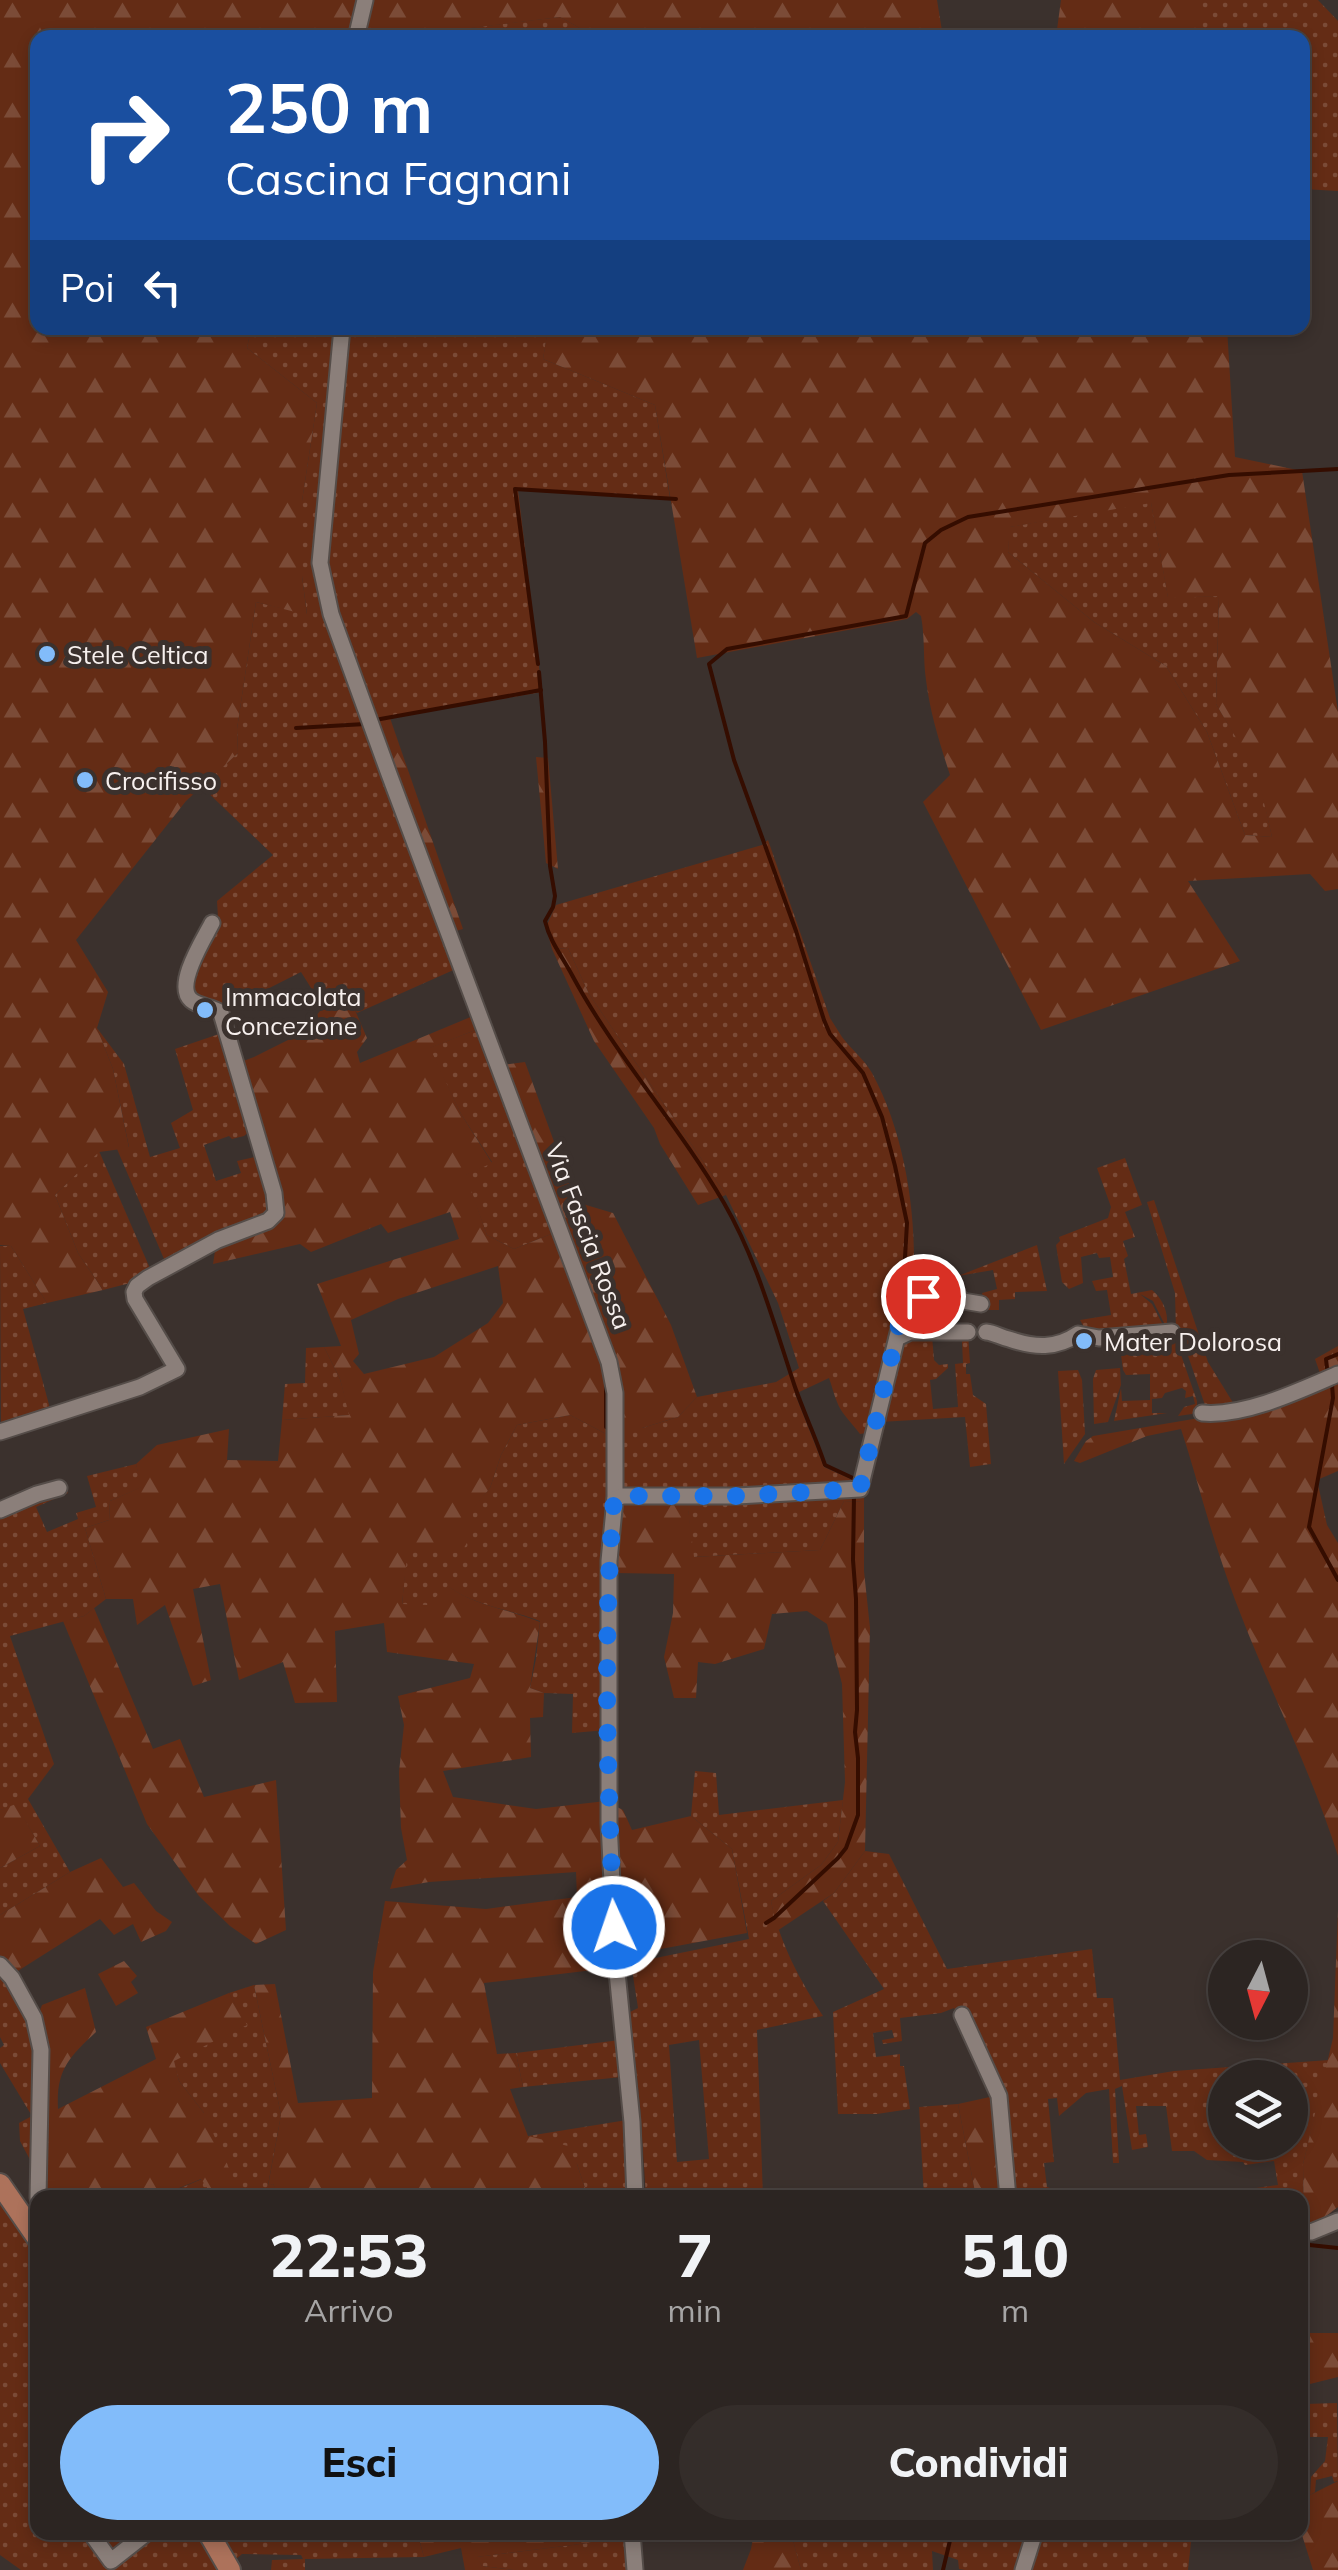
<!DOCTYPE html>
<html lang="it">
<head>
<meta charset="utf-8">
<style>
  body { margin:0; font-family:Mulish,sans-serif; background:#342d2a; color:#f1f3f6; height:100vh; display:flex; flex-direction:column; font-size:38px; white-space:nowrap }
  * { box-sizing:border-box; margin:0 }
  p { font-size:32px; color:#a6a5a5 }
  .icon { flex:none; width:55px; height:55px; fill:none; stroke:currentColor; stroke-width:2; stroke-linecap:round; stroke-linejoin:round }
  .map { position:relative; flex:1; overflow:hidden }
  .side { position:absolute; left:30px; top:2190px; width:1278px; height:350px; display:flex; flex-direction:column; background:#2c2522; border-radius:20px; box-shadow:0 5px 15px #0003,0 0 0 2px #484240 }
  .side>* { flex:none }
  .hud { position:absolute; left:30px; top:30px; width:1280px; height:305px; border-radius:20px; box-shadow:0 5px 15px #0003,0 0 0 2px #484240; background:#1a4fa0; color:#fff; overflow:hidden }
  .needle { width:65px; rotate:186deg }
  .tools { position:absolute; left:1208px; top:1940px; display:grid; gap:20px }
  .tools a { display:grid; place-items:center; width:100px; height:100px; border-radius:50%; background:#2c2522; box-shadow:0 5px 15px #0003,0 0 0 2px #484240; font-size:50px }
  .pin { position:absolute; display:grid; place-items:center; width:85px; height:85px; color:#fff; margin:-42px; border:5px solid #fff; border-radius:50%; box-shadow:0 2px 10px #0007 }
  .me { position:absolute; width:110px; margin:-55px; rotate:357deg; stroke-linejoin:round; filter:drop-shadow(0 0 8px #0008) }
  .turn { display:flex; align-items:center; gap:35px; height:210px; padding:0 30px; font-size:45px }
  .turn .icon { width:130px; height:130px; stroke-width:2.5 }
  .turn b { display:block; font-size:70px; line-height:85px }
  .then { display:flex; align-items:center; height:95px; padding:0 30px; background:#0003; gap:20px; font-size:38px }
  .eta { display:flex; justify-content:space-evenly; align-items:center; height:170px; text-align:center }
  .eta b { font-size:60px; font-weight:800; line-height:70px }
  .action { display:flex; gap:20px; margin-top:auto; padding:20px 30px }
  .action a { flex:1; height:115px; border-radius:60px; background:#82bcfa; color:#111; font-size:40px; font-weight:800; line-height:115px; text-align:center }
  .action a+a { background:#342d2a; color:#f1f3f6 }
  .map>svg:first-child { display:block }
  .grass { fill:url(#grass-dots); fill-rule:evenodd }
  .forest { fill:url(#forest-firs); fill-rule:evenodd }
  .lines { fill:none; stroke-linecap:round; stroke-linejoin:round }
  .stream { stroke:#350d00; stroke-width:4 }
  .minor-casing { stroke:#554d49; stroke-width:19 }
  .major-casing { stroke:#554d49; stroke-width:24 }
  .minor { stroke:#8b7f7a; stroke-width:15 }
  .major { stroke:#ad725b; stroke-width:20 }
  .route { stroke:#1a73e8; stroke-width:18; stroke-dasharray:0 32.4 }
  .poi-dot { fill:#82bcfa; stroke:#3b312d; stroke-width:4 }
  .labels { text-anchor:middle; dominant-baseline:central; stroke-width:10; stroke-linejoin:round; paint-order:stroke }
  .poi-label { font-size:25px; fill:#f7f0ee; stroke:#3b312d; text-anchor:start }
  .street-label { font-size:25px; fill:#f7f0ee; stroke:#3b312d }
</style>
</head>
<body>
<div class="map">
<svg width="1338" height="2570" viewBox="0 0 1338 2570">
  <defs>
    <pattern id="grass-dots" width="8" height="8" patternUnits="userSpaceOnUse" patternTransform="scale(2.5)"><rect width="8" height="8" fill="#642c15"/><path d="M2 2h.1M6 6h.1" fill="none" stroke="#7b4b37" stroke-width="1.8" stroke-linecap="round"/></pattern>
    <pattern id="forest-firs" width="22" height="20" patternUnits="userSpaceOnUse" patternTransform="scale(2.5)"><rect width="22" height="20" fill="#642c15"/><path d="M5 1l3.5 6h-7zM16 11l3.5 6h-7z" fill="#7b4b37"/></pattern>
  </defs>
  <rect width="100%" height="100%" fill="#3b312d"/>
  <g class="grass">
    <polygon points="1201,0 1318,0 1338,21 1338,191 1303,189 1302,38 1204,37 1201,32"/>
    <polygon points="560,17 596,37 448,38 453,30"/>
    <polygon points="251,328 533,328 547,336 543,359 655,405 670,498 518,490 542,692 367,722 458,968 357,1013 351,1003 323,1007 301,972 222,1012 192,998 189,971 206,926 218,917 217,901 273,855 201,786 238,753 237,729 256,602 307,614 302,576 302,501 317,403 247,348"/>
    <polygon points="1151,502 1168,597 1219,596 1216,704 1258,773 1272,837 1245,835 1207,732 1166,666 1094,622 1008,552 1009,527"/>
    <path d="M 768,840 L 830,1018 C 834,1024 838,1031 842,1037 C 852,1050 864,1059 872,1073 C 906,1135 918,1221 913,1291 L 906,1290 L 866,1433 L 860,1434 C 855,1427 849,1421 843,1413 C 836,1404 833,1389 829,1378 L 795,1394 L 824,1467 L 853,1480 L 852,1484 L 699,1493 L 617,1490 L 618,1428 L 642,1428 L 678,1417 L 697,1397 L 776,1382 L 799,1368 L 778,1303 L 726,1195 L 589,994 L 568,948 L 552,949 L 546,927 L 556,905 L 762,845 Z"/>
    <polygon points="97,1028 124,1064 150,1157 180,1148 171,1123 193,1110 175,1049 225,1032 251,1130 244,1136 232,1139 229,1136 204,1145 216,1181 241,1173 237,1161 259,1156 273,1201 270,1213 167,1266 117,1149 129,1147 113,1069"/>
    <polygon points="478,1029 556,1232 514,1249 487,1235 465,1175 492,1162 461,1114 429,1048"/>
    <polygon points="99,1151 152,1273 138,1281 103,1290 78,1253 55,1195"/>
    <path d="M 1125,1158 L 1142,1205 L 1125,1212 L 1135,1237 L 1123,1241 L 1128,1256 L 1124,1259 L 1131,1294 L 1152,1290 C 1162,1298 1170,1314 1166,1327 L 1153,1301 L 1140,1294 L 1152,1304 L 1164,1327 L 1101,1334 L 1085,1329 L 1080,1320 L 1111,1315 L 1107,1290 L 1096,1291 L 1092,1281 L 1113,1277 L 1110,1257 L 1099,1258 L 1097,1253 L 1081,1257 L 1083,1283 L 1069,1289 L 1062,1282 L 1056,1245 L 1060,1241 L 1059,1237 L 1108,1218 L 1111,1207 L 1097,1168 Z"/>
    <polygon points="1154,1200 1208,1362 1235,1406 1207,1411 1185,1347 1176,1331 1175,1293 1147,1202"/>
    <polygon points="1037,1245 1047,1291 1015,1292 1015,1299 999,1300 999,1310 987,1310 982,1293 997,1289 993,1270 958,1276"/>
    <polygon points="0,1246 11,1246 47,1303 23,1309 51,1412 1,1428"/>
    <polygon points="968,1333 970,1363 966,1364 966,1374 970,1374 973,1395 986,1404 991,1464 970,1467 965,1417 880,1422 902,1339 932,1336 934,1360 939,1365 948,1364 948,1368 936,1379 930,1380 933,1409 958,1407 955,1364 963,1363 962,1342 965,1335"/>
    <polygon points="1172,1339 1178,1346 1197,1401 1197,1410 1192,1414 1178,1416 1184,1407 1195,1404 1193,1396 1185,1398 1186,1391 1182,1388 1165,1393 1162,1398 1152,1399 1152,1413 1167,1413 1114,1421 1121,1388 1122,1401 1150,1400 1150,1374 1126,1375 1123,1370 1119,1340"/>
    <polygon points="324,1347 340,1379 350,1415 282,1420 285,1384 305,1383 306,1348"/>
    <polygon points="1120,1368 1121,1385 1108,1422 1094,1424 1093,1379 1096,1370"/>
    <polygon points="1078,1370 1082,1380 1085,1434 1064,1464 1058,1371"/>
    <path d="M 570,1415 L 612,1437 L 607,1730 L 572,1733 L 573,1694 L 544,1693 L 530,1688 L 536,1659 L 540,1621 C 509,1609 475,1606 449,1587 L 428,1605 L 402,1605 L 407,1548 L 472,1534 L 472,1509 L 490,1488 L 501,1455 L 517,1425 Z"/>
    <polygon points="136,1464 142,1487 110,1501 109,1520 85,1528 106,1599 84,1616 10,1636 54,1764 28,1799 70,1872 0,1915 0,1868 40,1846 16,1805 0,1810 0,1505 63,1483 68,1493 36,1507 47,1532 78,1519 76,1513 96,1507 87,1476"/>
    <polygon points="864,1491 864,1502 844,1501 820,1550 693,1557 687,1500"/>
    <path d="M 695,1771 L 716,1773 L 719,1815 L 843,1800 L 838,1842 L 821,1865 L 771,1901 C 780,1944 800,1980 823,2016 L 757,2030 L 763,2197 L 746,2197 L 746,2190 L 730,2189 L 728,2197 L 646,2197 L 640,2106 L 630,2012 L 638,2008 L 631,1963 L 749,1939 L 732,1849 L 691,1816 ZM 699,2040 L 709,2159 L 677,2162 L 669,2045 Z"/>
    <path d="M 865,1851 L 889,1854 L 947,1969 L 1092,1949 L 1097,1998 L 1113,1998 L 1120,2080 L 1174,2071 L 1329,2060 L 1303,2164 L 1304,2226 L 1300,2225 L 1300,2198 L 1242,2197 L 1249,2193 L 1249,2189 L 1278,2185 L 1274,2161 L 1245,2165 L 1243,2162 L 1207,2160 L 1194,2151 L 1172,2151 L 1166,2106 L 1136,2106 L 1139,2135 L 1146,2134 L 1148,2147 L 1132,2150 L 1122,2086 L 1115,2089 L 1119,2163 L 1113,2163 L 1109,2089 L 1086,2093 L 1059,2116 L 1057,2098 L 1048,2099 L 1054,2162 L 1044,2163 L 1047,2187 L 1050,2188 L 1051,2197 L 1009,2197 L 1000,2093 L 954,2008 L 941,2013 L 900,2018 L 902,2041 L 883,2044 L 882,2040 L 894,2038 L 892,2030 L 873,2033 L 876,2057 L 900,2054 L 900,2066 L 904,2066 L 910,2109 L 877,2114 L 838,2114 L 833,2012 L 884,1989 L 823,1901 L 834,1893 ZM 1225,2078 L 1290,2078 L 1290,2142 L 1225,2142 Z"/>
    <polygon points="0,1970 31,2020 37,2049 36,2171 20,2141 19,2123 32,2116 0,2063 0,2048 4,2045 0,2037"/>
    <polygon points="254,1985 281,2115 268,2185 273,2184 280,2197 157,2198 202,2179 204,2113 179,2081 173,2060 246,2025 229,1993"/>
    <polygon points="620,2040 622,2077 523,2087 516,2053"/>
    <polygon points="958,2104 976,2197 924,2197 919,2107"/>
    <polygon points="627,2120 630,2197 588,2197 577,2164 528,2136"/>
    <polygon points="0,2190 37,2248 38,2532 198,2533 220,2570 21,2570 0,2555"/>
    <polygon points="1337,2403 1338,2481 1334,2482 1332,2476 1316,2480 1315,2492 1310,2495 1311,2477 1325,2461 1328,2437 1300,2437 1300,2420 1305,2419 1305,2404"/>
    <polygon points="219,2533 426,2533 418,2536 424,2557 305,2559 305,2570 271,2570 272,2560 303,2559 301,2555 242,2554 235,2560"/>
    <polygon points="616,2533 629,2533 630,2570 513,2570 482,2566 476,2557 588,2543"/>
    <polygon points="791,2533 1030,2533 1016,2570 965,2570 959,2569 958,2560 932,2551 933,2570 801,2570"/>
    <polygon points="1041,2533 1192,2533 1188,2570 1029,2570"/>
  </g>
  <g class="forest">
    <polygon points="0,0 937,0 943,37 596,37 560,17 454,30 448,38 38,38 38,328 251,328 247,348 317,403 302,501 302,576 307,615 256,602 237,729 238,753 186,801 76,940 108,992 97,1028 113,1069 129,1148 99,1152 55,1195 78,1253 103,1290 47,1303 11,1246 0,1245"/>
    <polygon points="1061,0 1201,0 1201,32 1204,37 1056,37"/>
    <path d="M 548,328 L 1227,328 L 1235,457 L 1302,471 L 1338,712 L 1338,889 L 1325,891 L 1310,874 L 1188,881 L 1240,961 L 1041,1030 L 923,802 L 950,775 C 940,744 930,713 926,680 C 923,659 925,637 921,616 L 916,612 L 907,619 L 697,658 L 655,405 L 543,359 ZM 1151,503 L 1168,598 L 1219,596 L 1216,704 L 1257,773 L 1272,837 L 1245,835 L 1207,732 L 1166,666 L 1094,622 L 1008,552 L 1010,527 Z"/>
    <polygon points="390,718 463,929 452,932 376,721"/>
    <polygon points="536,757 548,758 558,869 546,863"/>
    <polygon points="568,948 589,994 726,1195 698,1205 660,1144 654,1128 594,1041 552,949"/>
    <path d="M 352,1003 L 367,1038 L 357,1052 L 360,1063 L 473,1016 L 478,1029 L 430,1048 L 461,1114 L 492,1163 L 466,1175 L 487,1235 L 514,1249 L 556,1232 L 605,1363 L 612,1437 L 570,1415 L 517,1425 L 501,1455 L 490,1488 L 473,1509 L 472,1534 L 461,1553 L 408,1548 L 402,1604 L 427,1605 L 448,1586 C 475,1606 509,1609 540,1622 L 530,1688 L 544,1693 L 543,1717 L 530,1718 L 531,1757 L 443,1771 L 453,1797 L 536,1809 L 606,1801 L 610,1968 L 484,1983 L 497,2054 L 516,2053 L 523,2087 L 510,2089 L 528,2136 L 568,2146 L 577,2164 L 588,2197 L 280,2198 L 273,2184 L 268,2186 L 281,2115 L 254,1985 L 275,1984 L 298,2103 L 372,2098 L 373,1972 L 385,1901 L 486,1909 L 577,1897 L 576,1872 L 429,1882 L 390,1889 L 396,1870 L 407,1860 L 401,1828 L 399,1772 L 404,1725 L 398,1696 L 470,1678 L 474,1664 L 387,1652 L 384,1623 L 335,1631 L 337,1702 L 295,1703 L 283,1662 L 239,1680 L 220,1584 L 193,1589 L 211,1680 L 193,1686 L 165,1605 L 137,1625 L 133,1599 L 106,1599 L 85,1528 L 109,1520 L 110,1501 L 141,1487 L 136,1464 L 157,1445 L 229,1429 L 227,1460 L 278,1461 L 282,1420 L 349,1415 L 340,1379 L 324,1347 L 341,1346 L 317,1284 L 459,1239 L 450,1212 L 388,1233 L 381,1224 L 311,1252 L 300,1244 L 213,1264 L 216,1245 L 280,1213 L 238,1063 L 254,1057 L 304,1032 L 323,1007 ZM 498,1266 L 503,1303 L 488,1323 L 434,1357 L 364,1374 L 353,1361 L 359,1354 L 351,1320 L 398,1299 Z"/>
    <polygon points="525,1062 576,1202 613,1213 671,1325 697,1397 678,1417 642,1428 618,1428 619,1394 501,1065"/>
    <path d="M 1338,1346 L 1338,1471 L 1317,1480 L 1327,1525 L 1338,1543 L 1338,1856 C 1307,1758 1257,1666 1224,1569 C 1208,1523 1196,1475 1181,1429 L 1147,1436 L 1080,1463 L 1074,1461 L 1086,1441 L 1093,1436 L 1270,1406 L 1322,1379 L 1315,1359 Z"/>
    <polygon points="687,1499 694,1557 820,1550 844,1501 864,1502 864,1571 870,1628 865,1851 834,1893 777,1931 771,1901 821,1865 838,1842 845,1782 842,1684 827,1624 807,1611 772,1614 764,1649 715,1664 698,1662 696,1698 674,1698 664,1657 673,1613 674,1574 615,1573 618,1515 623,1502"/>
    <polygon points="94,1608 153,1749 180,1739 204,1797 276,1780 286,1930 256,1944 230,1926 199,1896 147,1824 63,1621 84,1616"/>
    <polygon points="16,1804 40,1846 0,1868 0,1810"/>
    <polygon points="615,1806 623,1810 632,1830 691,1816 732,1849 747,1933 623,1956"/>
    <polygon points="101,1858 123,1887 134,1883 156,1911 172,1922 166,1931 141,1942 133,1924 114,1935 100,1919 13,1974 0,1961 0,1915 70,1872"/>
    <polygon points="1338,1910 1338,2207 1322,2219 1304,2226 1303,2164 1333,2038"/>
    <polygon points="124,1961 137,1976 131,1982 138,1993 116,2006 98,1974"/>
    <path d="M 85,1988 L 96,2032 C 68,2058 56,2071 58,2109 L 156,2059 L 146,2027 L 229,1993 L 247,2025 L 174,2061 L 179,2081 L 204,2113 L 236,2184 L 212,2195 L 201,2179 L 157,2197 L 139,2195 L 133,2198 L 43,2197 L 37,2018 L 42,2005 Z"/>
    <polygon points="999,2095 1007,2197 976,2197 958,2104"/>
    <polygon points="1300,2333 1338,2333 1338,2377 1302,2386"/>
    <polygon points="1338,2481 1338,2570 1313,2570 1302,2535 1300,2494 1310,2495"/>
    <polygon points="426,2533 426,2532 616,2533 588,2543 477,2557 482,2566 513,2570 465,2570 461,2548 424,2557 418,2535"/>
    <polygon points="754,2533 791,2533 801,2570 743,2570 751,2549"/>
  </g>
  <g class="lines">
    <g class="stream">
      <polyline points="538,664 515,489 676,499"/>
      <path d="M 539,672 L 545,742 L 550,866 L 555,896 L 553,907 L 545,921 C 550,942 562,956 572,975 C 615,1055 678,1124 724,1203 C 757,1260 774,1324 795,1387 C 804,1413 816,1438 825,1465 L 855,1479 L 856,1475"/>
      <polyline points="375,720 541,690"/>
      <polyline points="296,728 365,724"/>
      <polyline points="903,1292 907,1223 895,1166 882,1117 863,1073 830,1034 824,1020 796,931 734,760 709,664 727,649 906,616 925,543 941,530 968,517 1229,475 1338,469"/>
      <polyline points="1327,1368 1326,1359 1338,1354"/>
      <polyline points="1332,1384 1333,1398 1309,1527 1338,1580"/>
      <polyline points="606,1386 606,1427"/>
      <polyline points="766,1923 774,1918 838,1858 846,1848 858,1815 858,1758 855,1732 857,1710 856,1599 853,1560 854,1496"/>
      <polyline points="1300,2244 1338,2248"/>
      <polyline points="943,2570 952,2532"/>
    </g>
    <defs>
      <g id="minor">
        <polyline points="356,38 365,0"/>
        <polyline points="342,328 320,563 331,614 389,774 609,1362 615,1393 615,1499 609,1561 609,1823 616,1962 632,2122 635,2198"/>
        <path d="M 986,1332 C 995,1333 1000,1337 1009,1339 C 1035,1348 1056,1349 1078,1334 L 1099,1338 L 1172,1332"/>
        <polyline points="897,1338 910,1332 968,1332"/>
        <path d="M 1202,1413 C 1244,1417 1299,1391 1338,1374"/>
        <path d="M 0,1432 L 140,1387 L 177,1369 L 135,1299 L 134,1292 L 137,1286 L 148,1278 L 218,1240 L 268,1221 L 276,1213 L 274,1193 L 221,1013 C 212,1006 199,1007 191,1000 C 174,985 204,939 212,923"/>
        <polyline points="615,1499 622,1496 737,1496 860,1489 905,1304 908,1297 946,1295 959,1297 963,1301 981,1304"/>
        <polyline points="0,1510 37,1494 59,1488"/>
        <polyline points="0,1965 12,1978 34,2018 41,2050 38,2198"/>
        <polyline points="962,2015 999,2096 1008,2198"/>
        <polyline points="1300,2231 1311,2232 1338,2221"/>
        <polyline points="90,2532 111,2561 148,2532"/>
        <polyline points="632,2532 635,2570"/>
        <polyline points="1023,2570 1035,2532"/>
      </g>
      <g id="major">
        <polyline points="0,2184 38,2239"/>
        <polyline points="208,2532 230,2570"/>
      </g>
    </defs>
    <use href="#minor" class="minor-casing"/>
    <use href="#major" class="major-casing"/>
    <use href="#minor" class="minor"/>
    <use href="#major" class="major"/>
  </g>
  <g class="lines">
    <path class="route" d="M 614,1927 C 608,1785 602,1640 614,1499 L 622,1496 L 737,1496 L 860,1489 L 904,1304 L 908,1297 L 923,1296"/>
  </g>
  <g class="poi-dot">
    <circle cx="47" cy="654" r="10"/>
    <circle cx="85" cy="780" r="10"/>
    <circle cx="205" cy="1010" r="10"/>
    <circle cx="1084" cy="1341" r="10"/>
  </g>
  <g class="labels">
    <g class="poi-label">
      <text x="67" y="654">Stele Celtica</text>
      <text x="105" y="780">Crocifisso</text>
      <text x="225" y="996">Immacolata<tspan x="225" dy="29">Concezione</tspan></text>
      <text x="1104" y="1341">Mater Dolorosa</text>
    </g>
    <g class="street-label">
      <text transform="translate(589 1236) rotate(69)">Via Fascia Rossa</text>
    </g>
  </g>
</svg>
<div class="tools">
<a><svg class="needle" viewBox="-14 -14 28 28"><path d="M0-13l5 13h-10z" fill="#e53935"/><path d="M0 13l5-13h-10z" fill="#a6a5a5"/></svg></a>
<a><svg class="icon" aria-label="layers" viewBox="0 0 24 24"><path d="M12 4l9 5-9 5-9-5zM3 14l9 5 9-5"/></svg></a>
</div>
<div class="pin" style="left:923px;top:1296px;background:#d93025"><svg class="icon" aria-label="arrive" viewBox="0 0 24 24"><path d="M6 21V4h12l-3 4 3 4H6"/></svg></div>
<svg class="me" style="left:614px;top:1927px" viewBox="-20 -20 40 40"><circle r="17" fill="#1a73e8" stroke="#fff" stroke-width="3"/><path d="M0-11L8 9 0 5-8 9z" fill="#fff"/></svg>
<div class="hud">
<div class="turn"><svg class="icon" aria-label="right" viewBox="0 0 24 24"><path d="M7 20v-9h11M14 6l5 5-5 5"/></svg><div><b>250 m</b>Cascina Fagnani</div></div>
<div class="then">Poi<svg class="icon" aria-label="left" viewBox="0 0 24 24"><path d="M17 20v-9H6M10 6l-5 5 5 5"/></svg></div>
</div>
<section class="side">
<div class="eta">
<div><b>22:53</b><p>Arrivo</p></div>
<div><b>7</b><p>min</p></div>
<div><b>510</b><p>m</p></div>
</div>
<div class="action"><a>Esci</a><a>Condividi</a></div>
</section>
</div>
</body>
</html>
